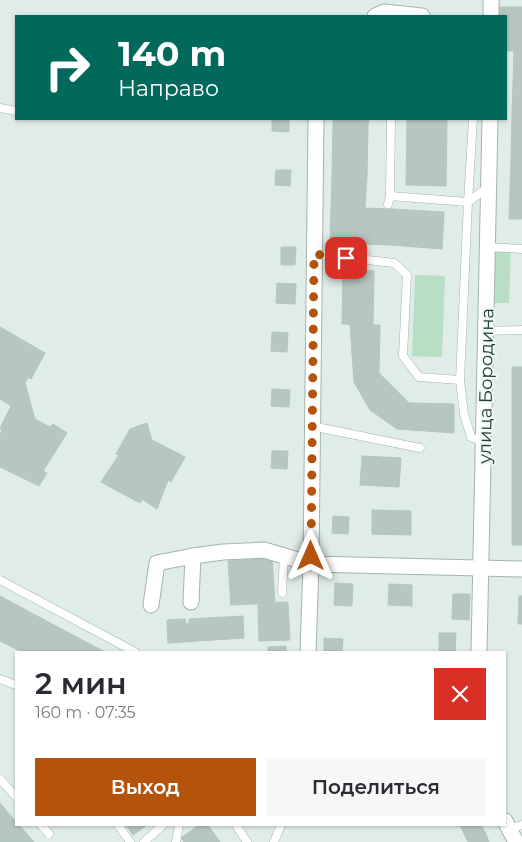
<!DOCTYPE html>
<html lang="ru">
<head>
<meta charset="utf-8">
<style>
  body { margin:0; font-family:Montserrat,sans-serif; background:#f7f7f7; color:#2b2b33; height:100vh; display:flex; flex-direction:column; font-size:19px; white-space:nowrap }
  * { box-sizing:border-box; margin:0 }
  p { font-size:16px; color:#7c7c81 }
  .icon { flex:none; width:28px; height:28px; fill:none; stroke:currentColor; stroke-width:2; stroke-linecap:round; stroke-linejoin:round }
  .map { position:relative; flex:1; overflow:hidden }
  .sheet { position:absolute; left:15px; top:651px; width:491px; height:175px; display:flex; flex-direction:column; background:#fff; border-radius:0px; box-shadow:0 1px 4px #0004 }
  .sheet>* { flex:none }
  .banner { position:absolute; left:15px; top:15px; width:492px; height:105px; border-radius:0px; box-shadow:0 1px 4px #0004; background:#00695c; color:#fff; overflow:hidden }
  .pin { position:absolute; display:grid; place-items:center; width:42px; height:42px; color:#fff; margin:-21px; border-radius:10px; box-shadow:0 2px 8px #0006 }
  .me { position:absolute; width:55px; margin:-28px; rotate:0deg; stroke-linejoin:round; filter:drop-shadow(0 0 4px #0008) }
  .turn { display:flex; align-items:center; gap:18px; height:105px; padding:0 20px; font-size:22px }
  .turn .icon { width:65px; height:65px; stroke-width:2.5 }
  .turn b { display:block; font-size:35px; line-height:42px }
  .round { display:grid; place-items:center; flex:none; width:52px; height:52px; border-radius:0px; background:#f7f7f7 }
  .headline { display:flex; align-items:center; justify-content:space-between; height:85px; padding:0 20px }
  h1 { font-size:30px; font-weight:600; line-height:38px }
  .action { display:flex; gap:10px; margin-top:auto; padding:10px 20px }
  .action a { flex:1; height:58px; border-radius:0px; background:#b45309; color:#fff; font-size:20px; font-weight:600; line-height:58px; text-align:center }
  .action a+a { background:#f7f7f7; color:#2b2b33 }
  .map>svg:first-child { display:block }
  .green { fill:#b8dec3 }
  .building { fill:#b6c7c0; stroke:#b3c6be }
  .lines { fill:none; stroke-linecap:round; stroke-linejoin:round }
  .lane-casing { stroke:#a3b4ae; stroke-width:9 }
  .street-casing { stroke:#a3b4ae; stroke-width:17 }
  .lane { stroke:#fff; stroke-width:8 }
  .street { stroke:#fff; stroke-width:15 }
  .route { stroke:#b45309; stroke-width:9; stroke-dasharray:0 16.2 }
  .labels { text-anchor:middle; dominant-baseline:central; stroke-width:4; stroke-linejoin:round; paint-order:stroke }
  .street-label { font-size:18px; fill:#203d36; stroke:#f1f8f5 }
</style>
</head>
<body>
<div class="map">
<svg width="522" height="842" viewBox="0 0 522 842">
  <rect width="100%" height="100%" fill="#e0ece7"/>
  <g class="green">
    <polygon points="492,246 511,247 509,303 489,303"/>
    <polygon points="415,275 445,276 442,357 412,356"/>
  </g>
  <g class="building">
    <polygon points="499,7 522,7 522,51 506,51 506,16 499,16"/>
    <polygon points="514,51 522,51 522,113 512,113"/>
    <polygon points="512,113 522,113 522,162 511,162"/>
    <polygon points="272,119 289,119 289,132 272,131"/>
    <polygon points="334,119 369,119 368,125 333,122"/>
    <polygon points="407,119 447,119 446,186 406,185"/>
    <polygon points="333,122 368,125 367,176 332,175"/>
    <polygon points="511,162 522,162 522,219 509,219"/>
    <polygon points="276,170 291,170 290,186 275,185"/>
    <polygon points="332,175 367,176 365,208 392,209 391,245 330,243"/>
    <polygon points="392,209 444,212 442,249 391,245"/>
    <polygon points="281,247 296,247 295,265 281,265"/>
    <polygon points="343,270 374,271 373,325 342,324"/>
    <polygon points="277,283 296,284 295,304 276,303"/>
    <polygon points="350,325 380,325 379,373 354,382"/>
    <polygon points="0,327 45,353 31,379 28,377 25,383 35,419 50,427 53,424 67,433 43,471 47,473 39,486 0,467 0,435 2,430 0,428 11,406 0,399"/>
    <polygon points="272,332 288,333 287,352 271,351"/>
    <rect x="512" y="367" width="10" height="178"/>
    <polygon points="379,373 409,403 397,429 370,410 354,382"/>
    <polygon points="272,389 290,390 289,407 271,406"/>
    <polygon points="409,403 454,404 454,433 397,429"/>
    <polygon points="147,423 152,440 185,457 171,482 168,480 157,509 142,499 140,503 101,482 119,455 116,454 130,429"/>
    <polygon points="272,451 288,451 287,469 271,468"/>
    <polygon points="362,456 401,458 399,487 360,485"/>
    <polygon points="372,510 411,511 411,535 372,534"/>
    <polygon points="333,516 349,517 348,534 332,533"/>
    <polygon points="272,558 275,603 231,605 228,561"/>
    <polygon points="335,583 353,584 352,606 334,605"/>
    <polygon points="389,584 412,585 412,606 388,605"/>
    <polygon points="453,594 470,594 469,620 452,619"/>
    <polygon points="0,596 54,625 39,652 22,652 0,641"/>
    <polygon points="519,596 522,596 522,624 518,624"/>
    <polygon points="288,602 290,640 259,641 258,603"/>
    <polygon points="243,616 244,638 168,643 167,620 185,619 186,624 189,624 189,619"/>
    <polygon points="54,625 105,652 39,652"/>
    <polygon points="439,633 456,633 455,652 439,652"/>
    <polygon points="324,638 343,639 342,652 324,652"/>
    <polygon points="286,646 286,652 268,652 268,647"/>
    <polygon points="0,803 16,822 16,825 19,825 34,842 0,842"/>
    <polygon points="126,825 147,825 133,835"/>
    <polygon points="199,825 208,825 220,842 184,842 181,838"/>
    <polygon points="460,825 481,825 486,834 468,842"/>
    <polygon points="486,834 489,842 470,842"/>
  </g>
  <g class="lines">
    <defs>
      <g id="lane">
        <polyline points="0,108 16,111"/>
        <polyline points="390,196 468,202 473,119"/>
        <polyline points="388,204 390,196 391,119"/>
        <polyline points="488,247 522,249"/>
        <polyline points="314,254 394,263 407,275 403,356 419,377 460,380 464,414 471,437 484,442"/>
        <polyline points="486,331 522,330"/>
        <polyline points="460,380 468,202 488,187"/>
        <polyline points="311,426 420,448"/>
        <polyline points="0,580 135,652"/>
        <polyline points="282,593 284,556"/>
        <polyline points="0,679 16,685"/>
        <polyline points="0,779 16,797"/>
        <polyline points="41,825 49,834"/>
        <polyline points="118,825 130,842"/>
        <polyline points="236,825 247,842"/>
        <polyline points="509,829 522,825"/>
        <polyline points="144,842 163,825"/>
        <polyline points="176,842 179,825"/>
        <polyline points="274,842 281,825"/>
      </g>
      <g id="street">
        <polyline points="375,16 384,12 422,16"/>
        <polyline points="491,16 491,0"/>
        <polyline points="191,602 193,556 223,552 264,550 311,564 522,569"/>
        <polyline points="151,605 157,563 193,556"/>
        <polyline points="308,652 311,564 316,119"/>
        <polyline points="479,652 490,119"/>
        <polyline points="505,821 516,842"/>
      </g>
    </defs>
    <use href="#lane" class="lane-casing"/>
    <use href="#street" class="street-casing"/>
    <use href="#lane" class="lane"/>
    <use href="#street" class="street"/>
  </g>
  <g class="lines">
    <polyline class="route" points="311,556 314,254 346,258"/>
  </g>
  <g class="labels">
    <g class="street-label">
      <text transform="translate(486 386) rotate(-89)">улица Бородина</text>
    </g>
  </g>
</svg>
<div class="pin" style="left:346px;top:258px;background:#d93025"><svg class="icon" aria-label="arrive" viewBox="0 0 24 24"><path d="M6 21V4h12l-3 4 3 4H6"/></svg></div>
<svg class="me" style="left:311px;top:556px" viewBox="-20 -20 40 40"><path d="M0-17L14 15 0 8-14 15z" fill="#b45309" stroke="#fff" stroke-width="4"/></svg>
<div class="banner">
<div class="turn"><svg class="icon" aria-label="right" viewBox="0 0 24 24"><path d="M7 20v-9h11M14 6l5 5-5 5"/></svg><div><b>140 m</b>Направо</div></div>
</div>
<section class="sheet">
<div class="headline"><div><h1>2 мин</h1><p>160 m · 07:35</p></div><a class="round" style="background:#d93025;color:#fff"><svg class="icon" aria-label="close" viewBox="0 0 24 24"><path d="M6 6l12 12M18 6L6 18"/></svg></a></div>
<div class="action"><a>Выход</a><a>Поделиться</a></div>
</section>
</div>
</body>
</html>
